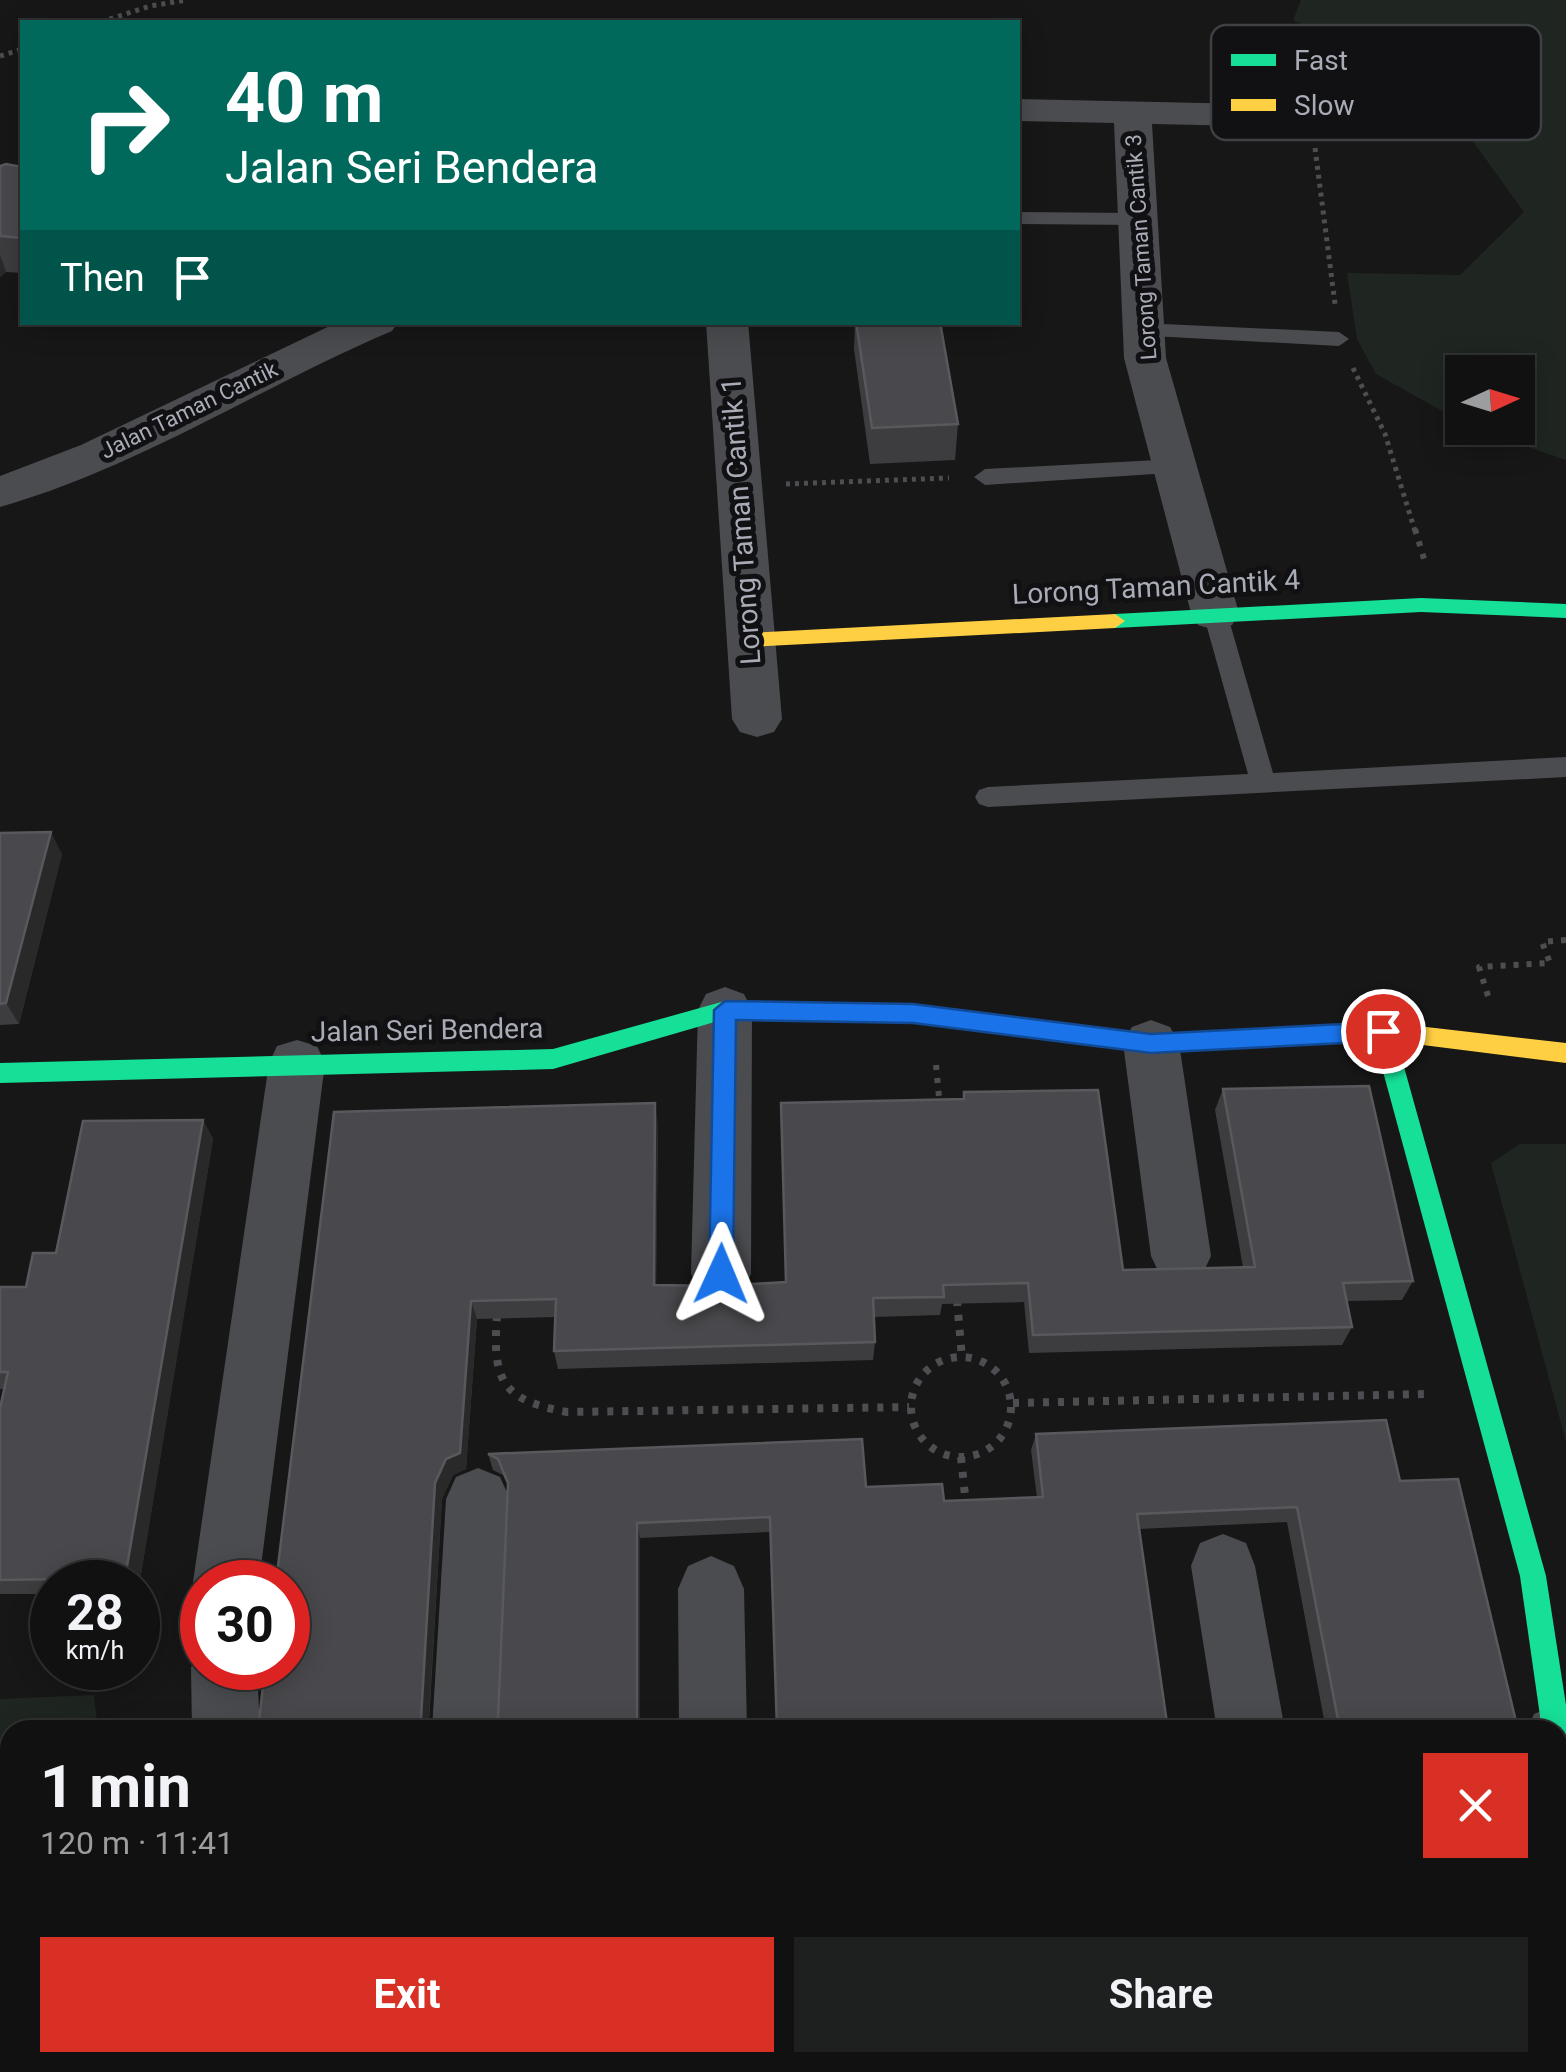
<!DOCTYPE html>
<html lang="en">
<head>
<meta charset="utf-8">
<style>
  body { margin:0; font-family:Roboto,sans-serif; background:#1e1f1f; color:#f1f3f6; height:100vh; display:flex; flex-direction:column; font-size:38px; white-space:nowrap }
  * { box-sizing:border-box; margin:0 }
  p { font-size:32px; color:#9c9d9f }
  .icon { flex:none; width:55px; height:55px; fill:none; stroke:currentColor; stroke-width:2; stroke-linecap:round; stroke-linejoin:round }
  .map { position:relative; flex:1; overflow:hidden }
  .panel { position:absolute; left:0px; top:1720px; width:1568px; height:352px; display:flex; flex-direction:column; background:#111; border-radius:30px 30px 0 0; box-shadow:0 5px 25px #0003,0 0 0 2px #303131 }
  .panel>* { flex:none }
  .top-card { position:absolute; left:20px; top:20px; width:1000px; height:305px; border-radius:0px; box-shadow:0 5px 25px #0003,0 0 0 2px #303131; background:#00695c; color:#fff; overflow:hidden }
  .needle { width:65px; rotate:86deg }
  .controls { position:absolute; left:1445px; top:355px; display:grid; gap:20px }
  .controls a { display:grid; place-items:center; width:90px; height:90px; border-radius:0px; background:#111; box-shadow:0 5px 25px #0003,0 0 0 2px #303131; font-size:50px }
  .speed { position:absolute; left:30px; top:1560px; display:flex; gap:20px; font-size:50px; font-weight:700; text-align:center }
  .speed>* { display:grid; place-content:center; width:130px; height:130px; border-radius:50%; background:#111; box-shadow:0 5px 25px #0003,0 0 0 2px #303131; line-height:1 }
  .speed small { font-size:25px; font-weight:400 }
  .speed .limit { border:15px solid #d22; background:#fff; color:#111 }
  .pin { position:absolute; display:grid; place-items:center; width:85px; height:85px; color:#fff; margin:-42px; border:5px solid #fff; border-radius:50%; box-shadow:0 2px 10px #0007 }
  .me { position:absolute; width:110px; margin:-55px; rotate:1deg; stroke-linejoin:round; filter:drop-shadow(0 0 8px #0008) }
  .turn { display:flex; align-items:center; gap:35px; height:210px; padding:0 40px; font-size:45px }
  .turn .icon { width:130px; height:130px; stroke-width:2.5 }
  .turn b { display:block; font-size:70px; line-height:85px }
  .then { display:flex; align-items:center; height:95px; padding:0 40px; background:#0003; gap:20px; font-size:38px }
  .round { display:grid; place-items:center; flex:none; width:105px; height:105px; border-radius:0px; background:#1e1f1f }
  .summary { display:flex; align-items:center; justify-content:space-between; height:170px; padding:0 40px }
  h1 { font-size:60px; font-weight:700; line-height:75px }
  .primary-button { display:flex; gap:20px; margin-top:auto; padding:20px 40px }
  .primary-button a { flex:1; height:115px; border-radius:0px; background:#d93025; color:#fff; font-size:40px; font-weight:700; line-height:115px; text-align:center }
  .primary-button a+a { background:#1e1f1f; color:#f1f3f6 }
  .map>svg:first-child { display:block }
  .green { fill:#1f2621 }
  .lines { fill:none; stroke-linecap:round; stroke-linejoin:round }
  .path-far2 { stroke:#4d4e51; stroke-width:5; stroke-dasharray:4 5; stroke-linecap:butt }
  .path-far1 { stroke:#4d4e51; stroke-width:6; stroke-dasharray:5 8; stroke-linecap:butt }
  .path { stroke:#4d4e51; stroke-width:8; stroke-dasharray:6 9; stroke-linecap:butt }
  .lane { fill:#4b4c50; fill-rule:evenodd }
  .street { fill:#4b4c50; fill-rule:evenodd }
  .fast { fill:#16e098; fill-rule:evenodd }
  .slow { fill:#ffcf43; fill-rule:evenodd }
  .wall { fill:#3d3d40 }
  .shaded-wall { fill:#29292a }
  .building { fill:#49494d; stroke:#58595d; stroke-width:2.5 }
  .route { fill:#1a73e8; stroke:#114b97; stroke-width:2.5 }
  .labels { text-anchor:middle; dominant-baseline:central; stroke-width:10; stroke-linejoin:round; paint-order:stroke }
  .far-street-label { font-size:22px; fill:#a9acb7; stroke:#111113 }
  .street-label { font-size:28px; fill:#a9acb7; stroke:#111113 }
  .key { fill:#111113; stroke:#3f4044; stroke-width:2.5 }
  .key-label { font-size:28px; fill:#a9acb7 }
</style>
</head>
<body>
<div class="map">
<svg width="1566" height="2072" viewBox="0 0 1566 2072">
  <rect width="100%" height="100%" fill="#171717"/>
  <g class="green">
    <polygon points="1301,0 1566,0 1566,460 1472,428 1518,428 1518,372 1462,372 1462,422 1376,374 1357,339 1347,273 1460,275 1524,212 1435,89 1293,20"/>
    <polygon points="1520,1144 1566,1144 1566,1442 1491,1163"/>
    <polygon points="94,1695 98,1730 10,1730 10,2062 142,2063 143,2072 0,2072 0,1699"/>
  </g>
  <g class="lines">
    <g class="path-far2">
      <polyline points="101,22 150,6 187,0"/>
      <polyline points="0,56 22,49"/>
      <polyline points="1315,148 1335,304"/>
      <polyline points="1353,368 1385,434 1415,531"/>
      <polyline points="786,484 949,478"/>
    </g>
    <g class="path-far1">
      <polyline points="1415,529 1425,562"/>
      <polyline points="1488,996 1479,967 1550,963 1542,942 1566,940"/>
      <polyline points="936,1065 940,1108"/>
    </g>
    <g class="path">
      <polyline points="957,1300 962,1358"/>
      <path d="M 497,1315 C 492,1381 502,1400 567,1412 L 909,1407"/>
      <circle cx="961" cy="1407" r="50"/>
      <polyline points="1013,1403 1426,1394"/>
      <polyline points="961,1457 966,1505"/>
    </g>
    <g class="lane">
      <polygon points="1018,212 1136,213 1146,219 1136,225 1018,224"/>
      <polygon points="1141,323 1339,332 1349,339 1339,346 1134,335 1131,330"/>
      <polygon points="1177,459 1185,462 1188,467 1185,472 985,485 974,477 985,469"/>
      <polygon points="1215,605 1227,613 1273,773 1566,757 1566,777 988,807 979,804 975,797 979,790 988,787 1248,774 1203,613"/>
    </g>
    <g class="street">
      <polygon points="1018,99 1299,105 1312,108 1318,116 1312,124 1299,127 1152,124 1166,358 1239,613 1232,625 1215,630 1198,625 1191,613 1124,358 1114,123 1018,121"/>
      <path d="M 338,322 L 398,322 L 392,331 C 260,387 138,468 0,507 L 0,476 L 81,445 Z"/>
      <polygon points="706,322 748,322 782,719 774,732 757,737 740,732 732,719"/>
      <polygon points="725,987 744,994 752,1010 751,1274 742,1293 721,1301 700,1293 691,1274 698,1010 706,994"/>
      <polygon points="1151,1020 1170,1027 1179,1043 1211,1256 1202,1275 1181,1283 1160,1275 1151,1256 1123,1043 1132,1027"/>
      <polygon points="297,1040 317,1046 325,1063 259,1582 202,1582 202,1604 193,1582 269,1063 277,1046"/>
      <polygon points="478,1468 500,1477 510,1499 500,1730 432,1730 446,1499 456,1477"/>
      <polygon points="1223,1534 1246,1543 1255,1566 1285,1730 1217,1730 1191,1566 1200,1543"/>
      <polygon points="711,1556 734,1566 744,1589 747,1730 679,1730 678,1589 688,1566"/>
      <polygon points="200,1644 202,1668 257,1668 260,1730 192,1730 191,1668"/>
      <polygon points="1558,1704 1566,1707 1566,1876 1558,1879 1558,1730 1527,1730 1534,1714"/>
    </g>
    <g class="fast">
      <polygon points="1421,598 1566,604 1566,618 1421,612 1115,628 1105,621 1115,614"/>
      <polygon points="725,1001 913,1004 1067,1023 1075,1025 1078,1032 1075,1039 1067,1041 913,1022 725,1019 553,1069 0,1083 0,1063 553,1049"/>
      <polygon points="1383,1022 1391,1024 1394,1031 1546,1576 1566,1705 1566,1739 1558,1743 1558,1730 1542,1730 1520,1576 1372,1031 1375,1024"/>
    </g>
    <g class="slow">
      <polygon points="1115,614 1125,621 1115,628 749,647 739,640 749,633"/>
      <polygon points="1383,1022 1566,1043 1566,1063 1383,1040 1151,1052 1067,1041 1059,1039 1056,1032 1059,1025 1067,1023 1151,1034"/>
    </g>
  </g>
  <g class="wall">
    <polygon points="0,166 22,167 22,273 6,272 0,277"/>
    <polygon points="855,322 940,322 958,424 955,460 870,464 854,349"/>
    <polygon points="0,833 62,854 19,1024 0,1025"/>
    <polygon points="1223,1089 1413,1281 1402,1300 1347,1301 1352,1327 1342,1345 1029,1353 1024,1302 942,1304 940,1315 874,1317 875,1342 873,1360 558,1369 554,1351 555,1317 477,1319 466,1469 453,1475 442,1499 429,1722 494,1722 498,1718 508,1486 503,1475 493,1470 488,1454 866,1487 944,1501 1037,1498 1031,1450 1036,1434 1400,1481 1518,1730 1326,1730 1287,1522 1139,1529 770,1532 640,1538 640,1730 258,1730 334,1112 658,1124 656,1285 721,1286 786,1282 963,1099 964,1092 1123,1270 1243,1267 1215,1110"/>
    <polygon points="203,1120 213,1139 138,1592 138,1582 52,1582 52,1594 0,1594 0,1408 4,1389 0,1389 0,1287 26,1287 56,1253"/>
  </g>
  <g class="shaded-wall">
    <polygon points="0,255 6,272 0,277"/>
    <polygon points="51,832 62,854 19,1024 6,1003"/>
    <polygon points="655,1103 658,1124 656,1303 654,1285"/>
    <polygon points="203,1120 213,1139 138,1592 138,1582 129,1582 125,1578"/>
    <polygon points="471,1301 477,1319 466,1469 453,1475 442,1499 428,1730 421,1718 435,1483 446,1459"/>
    <polygon points="637,1523 640,1538 640,1730 637,1730"/>
    <polygon points="249,2062 273,2062 251,2072 226,2072"/>
  </g>
  <g class="building">
    <polygon points="144,20 206,22 143,22"/>
    <polygon points="6,164 22,167 22,238 0,236 0,166"/>
    <polygon points="856,322 940,322 958,424 872,428"/>
    <polygon points="51,832 6,1003 0,1004 0,833"/>
    <polygon points="1369,1086 1413,1281 1343,1283 1352,1327 1033,1335 1028,1283 943,1285 944,1297 873,1298 875,1342 554,1351 556,1299 471,1301 460,1453 446,1459 435,1483 421,1718 424,1722 494,1722 498,1718 508,1483 498,1459 488,1454 862,1439 866,1487 942,1484 944,1501 1043,1497 1036,1434 1386,1420 1400,1481 1458,1479 1518,1730 1340,1730 1297,1507 1137,1514 1168,1730 777,1730 770,1517 637,1523 637,1730 258,1730 265,1668 288,1668 288,1582 276,1582 334,1112 655,1103 654,1285 721,1286 786,1282 781,1103 964,1099 964,1092 1098,1090 1123,1270 1255,1267 1223,1089"/>
    <polygon points="203,1120 125,1578 0,1580 0,1408 8,1372 0,1372 0,1287 26,1287 33,1253 56,1253 83,1121"/>
    <polygon points="142,2062 249,2062 226,2072 143,2072"/>
    <polygon points="545,2062 1466,2062 1468,2072 347,2072"/>
  </g>
  <polygon class="route" points="725,1001 913,1004 1151,1034 1383,1022 1391,1025 1395,1031 1391,1038 1383,1041 1151,1053 913,1023 736,1020 733,1274 730,1282 721,1286 712,1282 709,1274 714,1010"/>
  <g class="labels">
    <g class="far-street-label">
      <text transform="translate(1141 247) rotate(-94)">Lorong Taman Cantik 3</text>
      <text transform="translate(189 410) rotate(-26)">Jalan Taman Cantik</text>
    </g>
    <g class="street-label">
      <text transform="translate(741 521) rotate(-94)">Lorong Taman Cantik 1</text>
      <text transform="translate(1156 587) rotate(-3)">Lorong Taman Cantik 4</text>
      <text transform="translate(427 1030) rotate(-1)">Jalan Seri Bendera</text>
    </g>
  </g>
  <rect x="1211" y="25" width="330" height="115" rx="15" class="key"/>
  <rect x="1231" y="54" width="45" height="12" fill="#16e098"/>
  <rect x="1231" y="99" width="45" height="12" fill="#ffcf43"/>
  <g class="key-label">
    <text x="1294" y="70">Fast</text>
    <text x="1294" y="115">Slow</text>
  </g>
</svg>
<div class="controls">
<a><svg class="needle" viewBox="-14 -14 28 28"><path d="M0-13l5 13h-10z" fill="#e53935"/><path d="M0 13l5-13h-10z" fill="#9c9d9f"/></svg></a>
</div>
<div class="speed"><div>28<small>km/h</small></div><div class="limit">30</div></div>
<div class="pin" style="left:1383px;top:1031px;background:#d93025"><svg class="icon" aria-label="arrive" viewBox="0 0 24 24"><path d="M6 21V4h12l-3 4 3 4H6"/></svg></div>
<svg class="me" style="left:721px;top:1274px" viewBox="-20 -20 40 40"><path d="M0-17L14 15 0 8-14 15z" fill="#1a73e8" stroke="#fff" stroke-width="4"/></svg>
<div class="top-card">
<div class="turn"><svg class="icon" aria-label="right" viewBox="0 0 24 24"><path d="M7 20v-9h11M14 6l5 5-5 5"/></svg><div><b>40 m</b>Jalan Seri Bendera</div></div>
<div class="then">Then<svg class="icon" aria-label="arrive" viewBox="0 0 24 24"><path d="M6 21V4h12l-3 4 3 4H6"/></svg></div>
</div>
<section class="panel">
<div class="summary"><div><h1>1 min</h1><p>120 m · 11:41</p></div><a class="round" style="background:#d93025;color:#fff"><svg class="icon" aria-label="close" viewBox="0 0 24 24"><path d="M6 6l12 12M18 6L6 18"/></svg></a></div>
<div class="primary-button"><a>Exit</a><a>Share</a></div>
</section>
</div>
</body>
</html>
